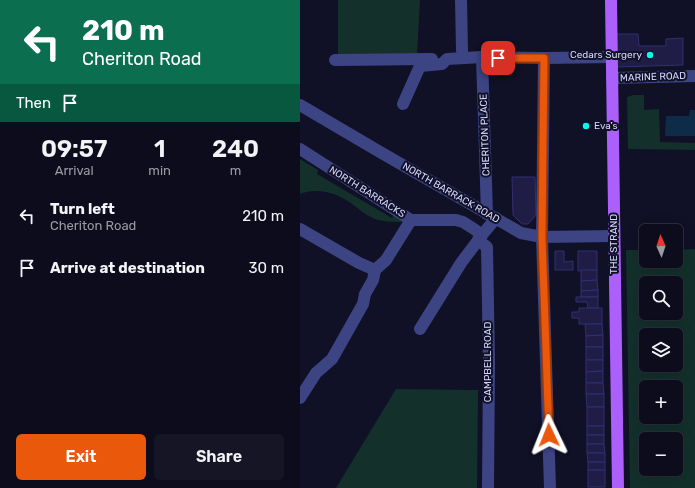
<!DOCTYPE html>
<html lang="en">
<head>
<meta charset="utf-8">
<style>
  body { margin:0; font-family:Rubik,sans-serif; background:#151525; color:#f1f3f6; height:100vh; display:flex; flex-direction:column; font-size:15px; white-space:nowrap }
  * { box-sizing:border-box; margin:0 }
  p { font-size:13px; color:#9a9ba3 }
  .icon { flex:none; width:22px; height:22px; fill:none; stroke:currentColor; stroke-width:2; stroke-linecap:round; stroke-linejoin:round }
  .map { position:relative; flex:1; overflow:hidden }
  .panel { display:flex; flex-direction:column; background:#0c0c1c; width:300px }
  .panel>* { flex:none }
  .guide { background:#0b6e4f; color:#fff; overflow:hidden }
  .needle { width:26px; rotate:357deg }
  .controls { position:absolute; left:339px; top:224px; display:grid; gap:8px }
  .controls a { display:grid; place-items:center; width:44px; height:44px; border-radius:6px; background:#0c0c1c; box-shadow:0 4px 16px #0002,0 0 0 1px #2c2c3b; font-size:20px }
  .pin { position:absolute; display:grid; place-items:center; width:34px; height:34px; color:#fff; margin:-17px; border-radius:8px; box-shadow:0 2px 6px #0006 }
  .me { position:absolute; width:44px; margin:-22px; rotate:358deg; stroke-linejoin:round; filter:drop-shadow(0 0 3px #0008) }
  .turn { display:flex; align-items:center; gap:14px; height:84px; padding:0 16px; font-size:18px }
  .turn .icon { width:52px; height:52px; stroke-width:2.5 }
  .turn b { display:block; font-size:28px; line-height:34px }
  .then { display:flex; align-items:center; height:38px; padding:0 16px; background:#0003; gap:8px; font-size:15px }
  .eta { display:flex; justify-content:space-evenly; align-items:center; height:68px; text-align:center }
  .eta b { font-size:24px; font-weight:600; line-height:28px }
  .action { display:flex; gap:8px; margin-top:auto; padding:8px 16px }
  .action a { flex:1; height:46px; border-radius:6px; background:#ea580c; color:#fff; font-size:16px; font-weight:600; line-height:46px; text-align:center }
  .action a+a { background:#151525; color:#f1f3f6 }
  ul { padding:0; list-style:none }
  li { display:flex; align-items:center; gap:12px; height:52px; padding:0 16px }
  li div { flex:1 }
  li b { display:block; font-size:15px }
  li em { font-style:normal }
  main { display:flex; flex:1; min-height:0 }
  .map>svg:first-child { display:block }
  .green { fill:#13302b; fill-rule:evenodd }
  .water { fill:#0e2b47 }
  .building { fill:#1f1c46; stroke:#332f72 }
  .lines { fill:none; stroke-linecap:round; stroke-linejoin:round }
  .minor { stroke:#3c4484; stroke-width:12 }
  .major { stroke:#ab60fb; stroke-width:12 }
  .route-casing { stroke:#983908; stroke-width:10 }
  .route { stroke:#ea580c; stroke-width:7 }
  .poi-dot { fill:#07f9ee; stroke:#101026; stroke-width:1.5 }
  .labels { text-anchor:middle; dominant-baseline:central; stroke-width:4; stroke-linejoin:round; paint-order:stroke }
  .poi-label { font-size:10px; fill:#d6d7fe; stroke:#101026; text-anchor:end }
  .street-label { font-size:10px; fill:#d6d7fe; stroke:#101026 }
</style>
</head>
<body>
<main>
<section class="panel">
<div class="guide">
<div class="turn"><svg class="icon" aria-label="left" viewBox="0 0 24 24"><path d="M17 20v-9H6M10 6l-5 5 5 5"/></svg><div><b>210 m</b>Cheriton Road</div></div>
<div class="then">Then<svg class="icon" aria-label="arrive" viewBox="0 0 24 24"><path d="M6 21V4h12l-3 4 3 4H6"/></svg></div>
</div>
<div class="eta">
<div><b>09:57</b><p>Arrival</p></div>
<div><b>1</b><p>min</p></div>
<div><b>240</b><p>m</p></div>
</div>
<ul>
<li><svg class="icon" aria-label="left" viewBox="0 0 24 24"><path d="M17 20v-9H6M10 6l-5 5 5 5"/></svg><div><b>Turn left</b><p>Cheriton Road</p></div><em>210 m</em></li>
<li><svg class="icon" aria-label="arrive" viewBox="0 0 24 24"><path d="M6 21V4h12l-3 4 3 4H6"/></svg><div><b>Arrive at destination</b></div><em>30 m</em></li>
</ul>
<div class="action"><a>Exit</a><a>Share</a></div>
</section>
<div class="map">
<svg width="395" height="488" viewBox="0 0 395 488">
  <rect width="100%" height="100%" fill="#101026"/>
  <g class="green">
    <polygon points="38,0 120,0 117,55 38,58"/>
    <polygon points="333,95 344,95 344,110 359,109 360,142 395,143 395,150 328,149 327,97"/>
    <path d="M 0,159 L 18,170 L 17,174 L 92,218 L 96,212 L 103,222 C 95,222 87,222 78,220 C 68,217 60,210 52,204 C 38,193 17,187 0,194 Z"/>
    <path d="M 395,249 L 395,488 L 330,488 L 326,250 L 346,250 L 346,261 L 376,261 L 376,250 ZM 346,283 L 376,283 L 376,313 L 346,313 ZM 346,335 L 376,335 L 376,365 L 346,365 ZM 346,387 L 376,387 L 376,417 L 346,417 ZM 346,439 L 376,439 L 376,469 L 346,469 Z"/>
    <polygon points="96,389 178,390 177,488 36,488"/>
  </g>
  <polygon class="water" points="390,110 395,110 395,136 365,136 366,116 389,116"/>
  <g class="building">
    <polygon points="316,34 338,34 339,46 366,46 366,39 383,38 383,65 317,67"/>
    <polygon points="212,177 235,177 236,215 228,224 222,224 213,215"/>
    <polygon points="255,251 264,251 264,262 273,261 273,270 255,270"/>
    <polygon points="278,251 297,251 297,270 278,271"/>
    <polygon points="281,270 297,270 297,280 281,281"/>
    <polygon points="297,280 298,290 281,291 281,281"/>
    <polygon points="298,290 298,297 281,297 281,291"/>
    <polygon points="276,297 298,297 298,308 288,308 287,302 276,302"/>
    <polygon points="279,308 302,308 302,324 279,324 279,318 272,318 272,312 279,312"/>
    <polygon points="285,324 302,324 303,335 286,336"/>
    <polygon points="303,335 303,347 286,347 286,336"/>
    <rect x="286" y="347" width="17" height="13"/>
    <polygon points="286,360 303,360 303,371 286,372"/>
    <polygon points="303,371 303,383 286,383 286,372"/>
    <polygon points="286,383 303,383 304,394 286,394"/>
    <polygon points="286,394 304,394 304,407 287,407"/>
    <rect x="287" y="407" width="17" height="19"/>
    <rect x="287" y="426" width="17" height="9"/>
    <rect x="287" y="435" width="17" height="9"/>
    <polygon points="287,444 304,444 305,453 287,453"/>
    <polygon points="287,453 305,453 305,462 288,462"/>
    <rect x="288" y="462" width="17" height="8"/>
    <rect x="288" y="470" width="17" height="17"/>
  </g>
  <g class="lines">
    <g class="minor">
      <polyline points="161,0 162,51"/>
      <polyline points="182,57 187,214"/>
      <polyline points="244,58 242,237 250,488"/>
      <polyline points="35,60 132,59"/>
      <polyline points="312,78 395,76"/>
      <polyline points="103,104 120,66 142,64 147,59 182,57 244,58 312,57"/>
      <polyline points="0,105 80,152 221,233 242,237 314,236"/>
      <polyline points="0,149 111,220 156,220 163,222 174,229 182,235"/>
      <polyline points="0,229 59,263 75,270 86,260 111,220"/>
      <polyline points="178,240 187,247 189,364 188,488"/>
      <polyline points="120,329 161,263 182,235 196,218"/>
      <polyline points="0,398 16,373 32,359 63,304 65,294 73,280 75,270"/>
    </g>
    <polyline class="major" points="311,0 318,488"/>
  </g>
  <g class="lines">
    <defs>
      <polyline id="route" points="198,58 244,58 242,237 249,435"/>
    </defs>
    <use href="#route" class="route-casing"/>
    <use href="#route" class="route"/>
  </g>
  <g class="poi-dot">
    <circle cx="350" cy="55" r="4"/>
    <circle cx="286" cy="126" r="4"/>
  </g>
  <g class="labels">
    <g class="poi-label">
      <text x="342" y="55">Cedars Surgery</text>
      <text x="294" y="126" text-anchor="start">Eva's</text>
    </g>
    <g class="street-label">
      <text transform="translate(353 77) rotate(-2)">MARINE ROAD</text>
      <text transform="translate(185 135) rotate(-92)">CHERITON PLACE</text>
      <text transform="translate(67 192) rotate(32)">NORTH BARRACKS</text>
      <text transform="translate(151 193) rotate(30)">NORTH BARRACK ROAD</text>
      <text transform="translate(314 244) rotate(-90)">THE STRAND</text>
      <text transform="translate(188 362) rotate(-90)">CAMPBELL ROAD</text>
    </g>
  </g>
</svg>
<div class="controls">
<a><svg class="needle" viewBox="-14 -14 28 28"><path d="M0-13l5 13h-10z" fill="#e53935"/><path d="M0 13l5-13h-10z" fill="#9a9ba3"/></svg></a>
<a><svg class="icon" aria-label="search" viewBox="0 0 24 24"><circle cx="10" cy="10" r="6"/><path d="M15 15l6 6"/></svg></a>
<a><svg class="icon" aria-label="layers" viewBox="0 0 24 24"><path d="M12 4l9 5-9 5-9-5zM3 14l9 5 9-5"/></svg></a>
<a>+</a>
<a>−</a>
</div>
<div class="pin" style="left:198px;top:58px;background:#d93025"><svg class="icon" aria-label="arrive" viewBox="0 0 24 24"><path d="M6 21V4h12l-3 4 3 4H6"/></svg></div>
<svg class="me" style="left:249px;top:435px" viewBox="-20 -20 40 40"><path d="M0-17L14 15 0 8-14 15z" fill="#ea580c" stroke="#fff" stroke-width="4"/></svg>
</div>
</main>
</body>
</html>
